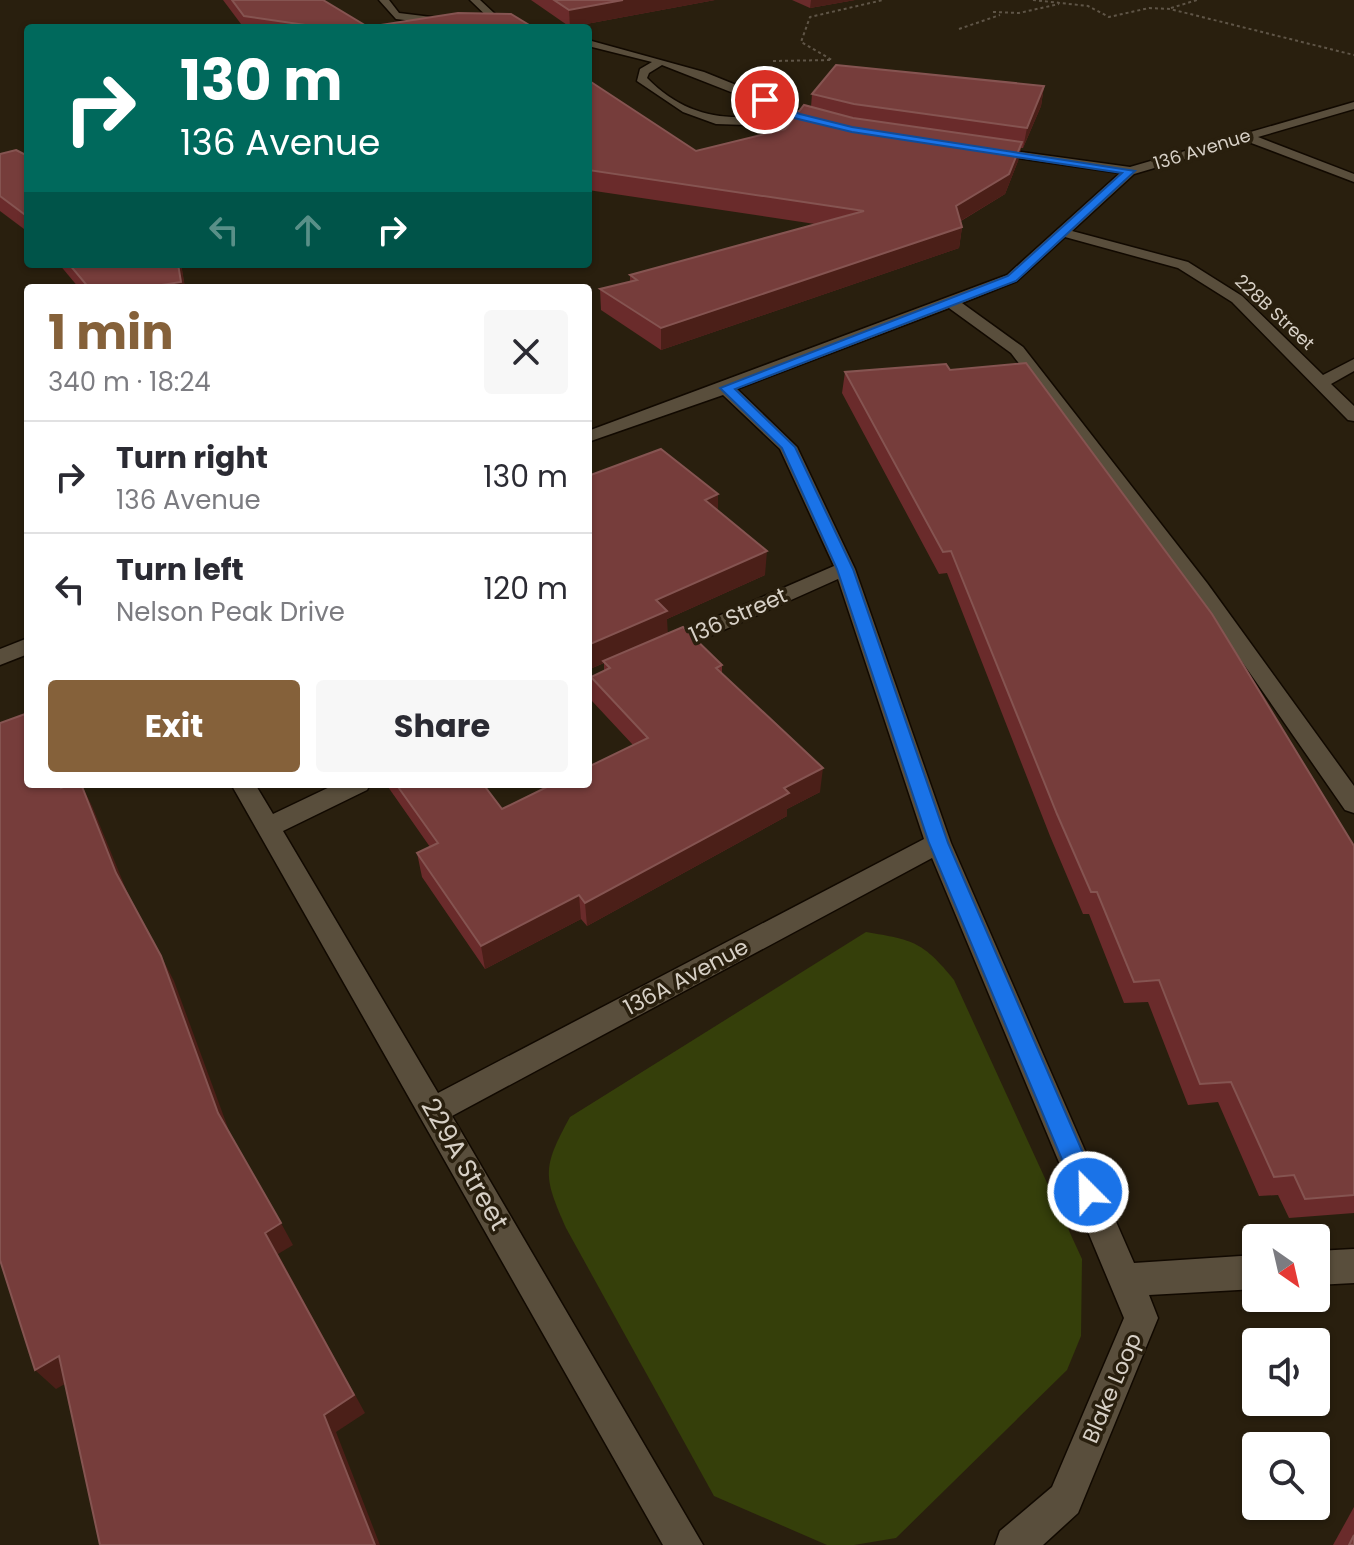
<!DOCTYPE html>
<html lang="en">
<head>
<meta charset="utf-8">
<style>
  body { margin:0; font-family:Poppins,sans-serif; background:#f7f7f7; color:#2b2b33; height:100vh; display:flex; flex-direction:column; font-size:30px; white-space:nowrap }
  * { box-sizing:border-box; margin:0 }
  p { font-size:26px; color:#7c7c81 }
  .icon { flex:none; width:44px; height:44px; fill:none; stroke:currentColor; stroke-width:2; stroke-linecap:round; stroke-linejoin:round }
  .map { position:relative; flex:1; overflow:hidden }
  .side { position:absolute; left:24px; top:284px; width:568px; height:504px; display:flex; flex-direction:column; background:#fff; border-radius:8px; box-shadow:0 2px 6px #0004 }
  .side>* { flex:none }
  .guide { position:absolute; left:24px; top:24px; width:568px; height:244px; border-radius:8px; box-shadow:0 2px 6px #0004; background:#00695c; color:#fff; overflow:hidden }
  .needle { width:52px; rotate:146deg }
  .tools { position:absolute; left:1242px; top:1224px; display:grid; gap:16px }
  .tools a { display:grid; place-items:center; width:88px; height:88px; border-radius:8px; background:#fff; box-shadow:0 2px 6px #0004; font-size:40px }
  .pin { position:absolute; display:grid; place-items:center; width:68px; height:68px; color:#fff; margin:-34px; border:4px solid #fff; border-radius:50%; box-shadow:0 2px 8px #0007 }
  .me { position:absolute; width:88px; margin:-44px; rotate:337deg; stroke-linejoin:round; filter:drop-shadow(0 0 6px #0008) }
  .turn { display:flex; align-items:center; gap:28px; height:168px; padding:0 24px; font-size:36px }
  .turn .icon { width:104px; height:104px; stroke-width:2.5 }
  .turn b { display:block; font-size:56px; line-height:68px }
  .lanes { display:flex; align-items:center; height:76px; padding:0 24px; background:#0003; justify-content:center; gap:40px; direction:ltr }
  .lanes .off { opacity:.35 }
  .round { display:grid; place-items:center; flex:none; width:84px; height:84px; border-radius:8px; background:#f7f7f7 }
  .head { display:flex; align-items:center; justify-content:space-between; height:136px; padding:0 24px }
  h1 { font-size:48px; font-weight:700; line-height:60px; color:#85613a }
  .action { display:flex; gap:16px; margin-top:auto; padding:16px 24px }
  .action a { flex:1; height:92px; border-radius:8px; background:#85613a; color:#fff; font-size:32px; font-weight:700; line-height:92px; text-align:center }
  .action a+a { background:#f7f7f7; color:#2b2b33 }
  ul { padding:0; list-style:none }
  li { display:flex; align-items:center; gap:24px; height:112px; padding:0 24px; border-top:2px solid #e1e1e2 }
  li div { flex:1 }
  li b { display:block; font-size:30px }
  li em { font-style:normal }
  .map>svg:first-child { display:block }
  .green { fill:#353f0a }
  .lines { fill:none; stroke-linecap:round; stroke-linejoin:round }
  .street-casing { stroke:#110900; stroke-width:3 }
  .path { stroke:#5f5547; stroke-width:2; stroke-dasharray:3 3; stroke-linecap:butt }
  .street { fill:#594e3c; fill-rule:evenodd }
  .wall { fill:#6a2b2b }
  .shaded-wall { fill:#4b1f18 }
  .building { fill:#763d3b; stroke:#855451; stroke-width:2 }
  .route { fill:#1a73e8; stroke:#114b97; stroke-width:2 }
  .labels { text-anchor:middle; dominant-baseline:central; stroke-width:7; stroke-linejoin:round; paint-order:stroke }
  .far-street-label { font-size:18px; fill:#d7d0c6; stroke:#291f0e }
  .street-label { font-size:22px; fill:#d7d0c6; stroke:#291f0e }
  .near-street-label { font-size:26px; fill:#d7d0c6; stroke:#291f0e }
</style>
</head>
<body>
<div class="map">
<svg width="1354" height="1545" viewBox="0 0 1354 1545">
  <rect width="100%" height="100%" fill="#291f0e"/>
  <path class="green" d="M 866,932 C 914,940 923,942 954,980 L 1082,1259 L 1081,1336 L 1067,1370 L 896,1538 L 854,1545 L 827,1545 L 714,1496 L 566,1228 C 543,1176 542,1168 570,1117 Z"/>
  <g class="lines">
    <defs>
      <g id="street">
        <polygon points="379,0 389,0 399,13 496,25 470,0 480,0 510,28 473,28 396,19"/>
        <path d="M 588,40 L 704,72 L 833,124 L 827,127 L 793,116 L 747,125 L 716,124 L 683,112 L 637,81 L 640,69 L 652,62 L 588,46 ZM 662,65 L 782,112 C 730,123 686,118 647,78 L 649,73 Z"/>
        <polygon points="1354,102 1354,109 1258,137 1354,174 1354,182 1246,141 1134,174 1072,231 1188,262 1242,296 1323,375 1354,359 1354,371 1331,384 1354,406 1354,421 1348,420 1232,302 1178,268 1065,237 1017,281 962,303 1023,347 1207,583 1354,786 1354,813 1345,810 1193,591 1011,353 949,308 737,389 797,447 855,569 951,843 1134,1263 1256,1255 1256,1289 1149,1295 1158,1318 1078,1513 1043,1545 995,1545 1000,1531 1052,1487 1124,1318 932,858 452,1116 703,1545 663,1545 231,784 255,784 273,814 336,784 370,784 367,790 283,831 438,1093 924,839 838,579 672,653 656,653 653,648 656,643 834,566 780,449 723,395 588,442 588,431 1007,275 1120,173 990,154 986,153 986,147 1130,167"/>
        <polygon points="28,638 28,654 0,665 0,649"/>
        <polygon points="1354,1249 1354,1283 1316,1285 1316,1251"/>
      </g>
    </defs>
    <use href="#street" class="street-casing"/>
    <g class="path">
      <polyline points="1033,0 1088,6 1109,17 1149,8 1170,9 1354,55"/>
      <polyline points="1171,8 1197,0"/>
      <polyline points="993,12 1019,13 1059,4"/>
      <polyline points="959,29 1000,15"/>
      <polyline points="773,61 832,60 801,42 810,17 883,0"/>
    </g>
    <use href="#street" class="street"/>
  </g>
  <g class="wall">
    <polygon points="223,0 323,0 368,27 534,28 244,28"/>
    <polygon points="531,0 715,0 570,27"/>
    <polygon points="792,0 855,0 810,8"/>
    <polygon points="588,80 696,151 785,129 811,107 812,94 1044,86 1041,106 1023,148 1021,148 1018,161 1005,194 961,221 962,227 959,248 661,350 601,310 600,289 630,282 630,275 815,224 588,190"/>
    <polygon points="0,154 28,156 28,232 0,211"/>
    <polygon points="59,264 181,264 185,288 79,288"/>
    <polygon points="950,370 1354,846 1354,1213 1289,1218 1278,1195 1259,1196 1218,1102 1188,1105 1148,1002 1124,1003 1089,914 1083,914 1050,836 947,573 939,574 842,393 845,372"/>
    <polygon points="588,476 718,511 765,575 667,619 667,633 722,665 722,673 820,792 787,809 787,816 587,926 581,919 485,969 422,877 417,853 430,847 386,784 483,784 502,809 633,745 592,701 591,677 604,671 604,663 590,669 588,667"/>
    <polygon points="1354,1507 1354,1545 1333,1545"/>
  </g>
  <g class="shaded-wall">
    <polygon points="623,0 715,0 570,27 569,10"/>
    <polygon points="811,0 855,0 810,8"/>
    <polygon points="1044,86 1041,106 1023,148 1027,128"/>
    <polygon points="1022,142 1018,161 1005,194 952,226 956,206"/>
    <polygon points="962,227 959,248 661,350 661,328"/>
    <polygon points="178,264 181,264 185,288 142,288"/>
    <polygon points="718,494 718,517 705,500"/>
    <polygon points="767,551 765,575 667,619 668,635 590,669 588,645 656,600"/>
    <polygon points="823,768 820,792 787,809 787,816 587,926 585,903 784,788"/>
    <polygon points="81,784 92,806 130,899 116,873"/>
    <polygon points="579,895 581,919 485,969 481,946"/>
    <polygon points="161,956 174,981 231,1136 218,1113"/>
    <polygon points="281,1223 293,1245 278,1254 365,1413 336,1432 380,1545 375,1545 324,1415 265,1233"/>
    <polygon points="59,1356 79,1376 56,1389 35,1370"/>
  </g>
  <g class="building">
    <polygon points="232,0 323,0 368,27 458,13 511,14 534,28 326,28 244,16"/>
    <polygon points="554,0 623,0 569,10"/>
    <polygon points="836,65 1044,86 1027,128 854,104 812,94"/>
    <polygon points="588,80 696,151 785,129 804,105 853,118 1022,142 1009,174 956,206 962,227 661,328 600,289 637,280 630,275 864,211 588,170"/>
    <polygon points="16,150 28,156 28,217 0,196 0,154"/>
    <polygon points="69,264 178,264 181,282 142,288 89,288"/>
    <polygon points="1026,363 1212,614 1354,846 1354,1195 1305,1199 1294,1175 1274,1177 1231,1082 1200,1084 1159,980 1134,982 1097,892 1091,892 1057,814 951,551 943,552 845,372 946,364 950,370"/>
    <polygon points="661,449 718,494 705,500 767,551 656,600 667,611 588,645 588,476"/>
    <polygon points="683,627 722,665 716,668 823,768 784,788 789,793 585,903 579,895 481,946 417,853 438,843 396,784 483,784 502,809 553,784 588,784 588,767 648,738 591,677 610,668 603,661"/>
    <polygon points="28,713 28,784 60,784 61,788 70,784 81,784 116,873 161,956 218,1113 281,1223 265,1233 354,1395 324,1415 375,1545 100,1545 59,1356 35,1370 0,1260 0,723"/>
    <polygon points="1354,1535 1354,1545 1349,1545"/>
  </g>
  <polygon class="route" points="762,98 800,114 852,127 1135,171 1016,281 735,389 795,447 853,569 948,843 1100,1192 1096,1200 1088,1204 1079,1200 929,843 837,569 782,448 720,388 1008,276 1122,173 852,132 794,118 762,102"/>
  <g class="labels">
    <g class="far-street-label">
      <text transform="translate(1202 149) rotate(-17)">136 Avenue</text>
      <text transform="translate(1275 312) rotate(43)">228B Street</text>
    </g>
    <g class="street-label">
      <text transform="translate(738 615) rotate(-24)">136 Street</text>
      <text transform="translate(686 977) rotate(-28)">136A Avenue</text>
      <text transform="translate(1112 1388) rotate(-67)">Blake Loop</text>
    </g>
    <g class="near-street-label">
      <text transform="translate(465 1164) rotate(60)">229A Street</text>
    </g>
  </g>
</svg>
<div class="tools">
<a><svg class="needle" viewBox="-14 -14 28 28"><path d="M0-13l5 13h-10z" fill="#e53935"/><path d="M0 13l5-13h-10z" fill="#7c7c81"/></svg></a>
<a><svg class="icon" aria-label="sound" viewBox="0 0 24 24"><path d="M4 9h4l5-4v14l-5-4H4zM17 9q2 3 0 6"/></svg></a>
<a><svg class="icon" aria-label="search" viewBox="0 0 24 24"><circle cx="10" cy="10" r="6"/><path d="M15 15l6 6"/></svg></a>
</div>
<div class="pin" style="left:765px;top:100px;background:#d93025"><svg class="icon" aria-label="arrive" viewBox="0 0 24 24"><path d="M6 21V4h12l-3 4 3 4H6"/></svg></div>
<svg class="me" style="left:1088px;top:1192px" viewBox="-20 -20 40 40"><circle r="17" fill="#1a73e8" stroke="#fff" stroke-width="3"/><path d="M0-11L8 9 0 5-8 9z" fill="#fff"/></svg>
<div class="guide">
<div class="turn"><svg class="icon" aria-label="right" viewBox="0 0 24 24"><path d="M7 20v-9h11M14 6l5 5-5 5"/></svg><div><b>130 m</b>136 Avenue</div></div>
<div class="lanes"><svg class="icon off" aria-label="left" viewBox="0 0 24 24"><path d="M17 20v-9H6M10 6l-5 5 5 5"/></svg><svg class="icon off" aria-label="ahead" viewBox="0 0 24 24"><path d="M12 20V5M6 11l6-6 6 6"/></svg><svg class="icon" aria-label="right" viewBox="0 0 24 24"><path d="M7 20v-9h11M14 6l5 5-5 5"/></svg></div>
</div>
<section class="side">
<div class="head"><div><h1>1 min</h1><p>340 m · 18:24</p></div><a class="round"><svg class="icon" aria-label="close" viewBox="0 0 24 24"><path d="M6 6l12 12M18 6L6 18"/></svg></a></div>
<ul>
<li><svg class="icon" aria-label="right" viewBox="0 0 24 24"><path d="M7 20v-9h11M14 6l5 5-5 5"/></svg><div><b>Turn right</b><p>136 Avenue</p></div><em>130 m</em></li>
<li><svg class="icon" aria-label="left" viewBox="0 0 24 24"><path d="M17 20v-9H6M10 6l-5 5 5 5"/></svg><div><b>Turn left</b><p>Nelson Peak Drive</p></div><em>120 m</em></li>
</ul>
<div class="action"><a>Exit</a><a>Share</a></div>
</section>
</div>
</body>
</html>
